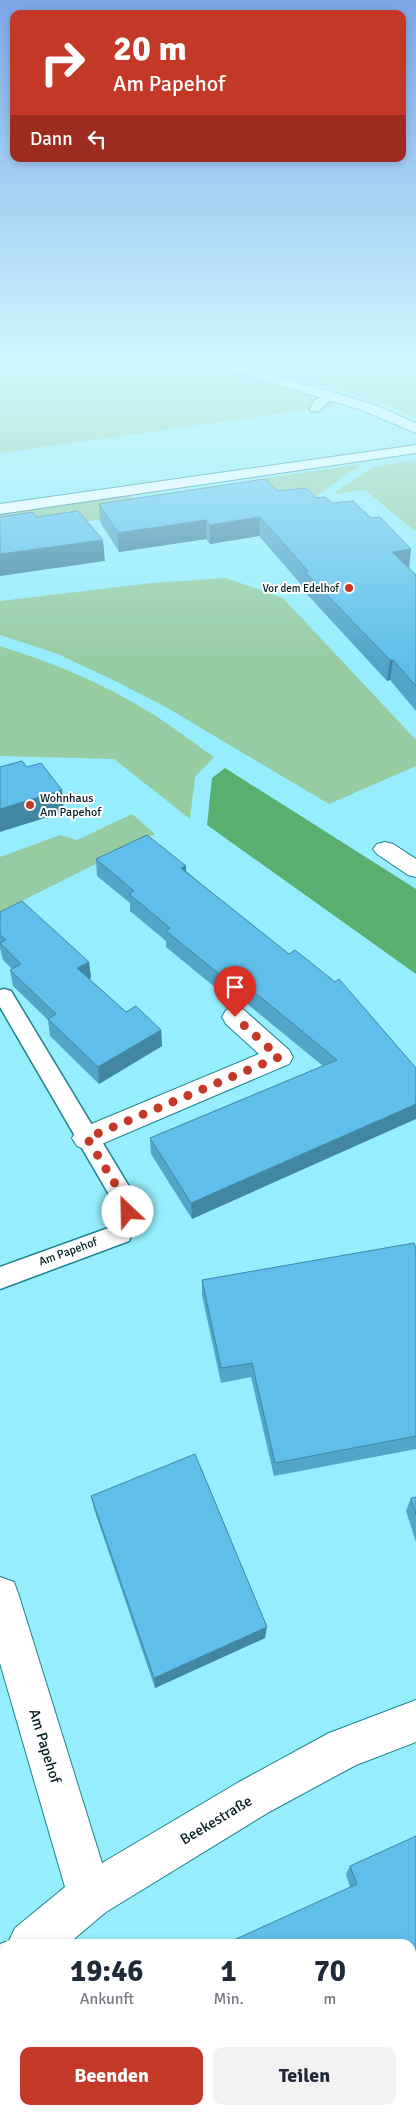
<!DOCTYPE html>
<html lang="de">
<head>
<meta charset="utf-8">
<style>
  body { margin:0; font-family:Signika,sans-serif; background:#f2f2f3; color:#1f2937; height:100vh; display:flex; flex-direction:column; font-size:19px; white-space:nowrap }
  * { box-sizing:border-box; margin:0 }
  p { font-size:16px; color:#747a83 }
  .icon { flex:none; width:28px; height:28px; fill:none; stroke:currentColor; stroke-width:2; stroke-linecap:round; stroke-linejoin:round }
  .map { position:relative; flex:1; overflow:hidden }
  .panel { position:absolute; left:0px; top:1939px; width:416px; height:176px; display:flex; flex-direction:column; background:#fff; border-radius:15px 15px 0 0; box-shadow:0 2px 8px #0003 }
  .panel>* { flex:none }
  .guide { position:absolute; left:10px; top:10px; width:396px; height:152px; border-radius:10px; box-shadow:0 2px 8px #0003; background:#c43828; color:#fff; overflow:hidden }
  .pin { position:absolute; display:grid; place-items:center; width:42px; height:42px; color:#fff; margin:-51px -21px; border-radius:50% 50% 50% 0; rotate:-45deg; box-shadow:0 0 5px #0007 }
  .pin .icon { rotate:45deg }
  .me { position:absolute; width:55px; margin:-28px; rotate:336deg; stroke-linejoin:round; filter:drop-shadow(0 0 4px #0008) }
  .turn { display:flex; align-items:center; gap:18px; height:105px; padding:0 20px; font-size:22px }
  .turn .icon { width:65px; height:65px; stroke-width:2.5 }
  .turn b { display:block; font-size:35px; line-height:42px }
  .then { display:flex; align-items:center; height:48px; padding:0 20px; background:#0003; gap:10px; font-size:19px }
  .eta { display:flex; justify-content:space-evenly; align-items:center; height:85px; text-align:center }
  .eta b { font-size:30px; font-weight:800; line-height:35px }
  .button { display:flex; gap:10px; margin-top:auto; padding:10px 20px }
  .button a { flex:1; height:58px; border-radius:10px; background:#c43828; color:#fff; font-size:20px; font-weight:800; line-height:58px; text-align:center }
  .button a+a { background:#f2f2f3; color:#1f2937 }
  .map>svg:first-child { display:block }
  .green { fill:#97cba1 }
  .forest { fill:#5aae6f }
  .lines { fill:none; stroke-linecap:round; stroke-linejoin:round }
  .service-casing { stroke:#1f808f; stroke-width:3 }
  .minor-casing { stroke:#1f808f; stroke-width:2 }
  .service { fill:#fff; fill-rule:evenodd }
  .minor { fill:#fff; fill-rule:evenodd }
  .wall { fill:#52a4c9 }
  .shaded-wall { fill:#4286a4 }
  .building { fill:#5fbfea; stroke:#4286a4 }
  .route { stroke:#c43828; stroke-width:9; stroke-dasharray:0 16.2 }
  .poi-dot { fill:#c43828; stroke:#fefefe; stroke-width:2 }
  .labels { text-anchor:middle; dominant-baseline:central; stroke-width:4; stroke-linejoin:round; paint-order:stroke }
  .far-poi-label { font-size:11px; fill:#041e23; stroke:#fefefe; text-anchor:end }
  .poi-label { font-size:12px; fill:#041e23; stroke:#fefefe; text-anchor:start }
  .street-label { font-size:12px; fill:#041e23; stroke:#fefefe }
  .near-street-label { font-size:15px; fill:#041e23; stroke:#fefefe }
</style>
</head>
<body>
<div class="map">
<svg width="416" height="2114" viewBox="0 0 416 2114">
  <rect width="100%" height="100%" fill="#95edfd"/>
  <g class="green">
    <polygon points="0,366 217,366 257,380 342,405 0,453"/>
    <polygon points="253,366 416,366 416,419 385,404"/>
    <polygon points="416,460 416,532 365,490 333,494 373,467"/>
    <polygon points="362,464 312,499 168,512 154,495"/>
    <polygon points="130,495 144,513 43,528 0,526 0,514"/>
    <polygon points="226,578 283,598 416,740 416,766 329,804 164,706 115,681 58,654 0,635 0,601 152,583"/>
    <path d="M 0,646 C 47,661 91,678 134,703 C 162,718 188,739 214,757 L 195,777 L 190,819 L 114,759 L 0,756 Z"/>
    <polygon points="132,814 155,834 0,912 0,857 60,835 77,840"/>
  </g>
  <polygon class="forest" points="225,768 416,889 416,974 207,825 212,778"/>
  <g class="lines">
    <defs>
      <g id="service">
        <path d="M 329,393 L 334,396 C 329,402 323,405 319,411 L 311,411 L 310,409 L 314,401 Z"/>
        <polygon points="4,989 11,991 130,1188 141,1212 129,1241 0,1289 0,1267 111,1227 117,1212 111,1198 0,1007 0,990"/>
      </g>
      <g id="minor">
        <polygon points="226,366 244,366 372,404 416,423 416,433 362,410 227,369"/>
        <polygon points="416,445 416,453 0,514 0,504"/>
        <polygon points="385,842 393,844 416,859 416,877 408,875 377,854 373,849 377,844"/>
        <polygon points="235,1007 244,1010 289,1050 293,1057 289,1064 97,1146 87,1150 77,1146 72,1138 77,1130 259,1054 226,1024 222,1017 226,1010"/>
        <polygon points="0,1577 14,1582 19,1596 102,1863 239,1782 329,1733 416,1700 416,1742 356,1765 269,1812 106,1912 68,1944 5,1944 5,1990 0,1992 0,1944 5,1942 8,1943 15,1928 65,1887 0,1663"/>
      </g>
    </defs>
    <use href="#service" class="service-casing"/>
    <use href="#minor" class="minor-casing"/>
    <use href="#service" class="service"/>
    <use href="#minor" class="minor"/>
  </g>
  <g class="wall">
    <polygon points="278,491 316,498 409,568 416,575 416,711 390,680 387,681 304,591 304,588 259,536 210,544 206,539 119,552 100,522 99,504"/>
    <polygon points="96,859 186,871 416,1068 192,1219 151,1154 150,1138 323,1066 240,998 233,1002 166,947 166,941 130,911 130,903 97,876"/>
    <polygon points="0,912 89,962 91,978 89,979 126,1012 161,1030 162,1046 99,1084 50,1036 48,1020 13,986 10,970 12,969 3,960 0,948"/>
    <polygon points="416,1249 416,1449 274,1476 251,1377 221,1383 202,1295 202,1280"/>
    <polygon points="91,1496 265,1638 155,1688 94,1509"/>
    <polygon points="416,1497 416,1542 406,1511 411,1498"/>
    <polygon points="350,1866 411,2000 350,1887 346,1874"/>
  </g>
  <g class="shaded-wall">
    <polygon points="260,517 259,536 210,544 210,525"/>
    <polygon points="206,520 206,539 119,552 118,533"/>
    <polygon points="103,540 105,561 0,576 0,554"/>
    <polygon points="411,549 409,568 392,552"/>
    <polygon points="390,660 393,660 390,680 387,681"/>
    <polygon points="62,790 64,812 0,832 0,809"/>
    <polygon points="186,866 186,882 181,868"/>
    <polygon points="89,962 91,978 79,985 77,968"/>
    <polygon points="241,981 240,998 233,1002 234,986"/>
    <polygon points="161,1030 162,1046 99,1084 98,1067"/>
    <polygon points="416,1104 416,1119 192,1219 191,1203"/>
    <polygon points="267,1627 265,1638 155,1688 154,1678"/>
  </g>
  <g class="building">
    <polygon points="265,479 278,491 306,488 316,498 325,497 333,503 353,501 371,518 380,517 411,549 392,552 416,575 416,686 393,660 390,660 305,572 308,571 260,517 210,525 206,520 118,533 99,504"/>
    <polygon points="78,511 103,540 0,554 0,517 33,512 36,517"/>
    <polygon points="22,761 27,767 41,763 62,790 0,809 0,767"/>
    <polygon points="147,835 186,866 181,868 289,954 295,950 335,982 339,979 416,1068 416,1104 191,1203 150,1138 337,1060 241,981 234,986 166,931 170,928 129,894 134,891 96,859"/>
    <polygon points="22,901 89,962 77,968 126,1012 136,1006 161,1030 98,1067 48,1019 56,1014 10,970 21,964 0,943 6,940 0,935 0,912"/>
    <polygon points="414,1243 416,1249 416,1436 275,1463 252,1363 221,1368 202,1280"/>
    <polygon points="195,1454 267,1627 154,1678 91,1496"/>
    <polygon points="416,1497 416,1515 411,1498"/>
    <polygon points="416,1836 416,1997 411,2000 411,1944 225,1944 357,1884 350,1866"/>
    <polygon points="198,2110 314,2110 306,2114 199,2114"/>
  </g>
  <linearGradient id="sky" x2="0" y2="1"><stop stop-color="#7ba6e6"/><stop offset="0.55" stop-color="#cff7fe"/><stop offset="1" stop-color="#cff7fe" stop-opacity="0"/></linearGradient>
  <rect width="416" height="662" fill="url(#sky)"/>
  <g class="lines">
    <polyline class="route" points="128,1212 122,1195 87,1138 279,1057 235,1017"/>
  </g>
  <g class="poi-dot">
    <circle cx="349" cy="588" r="5"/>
    <circle cx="30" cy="805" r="5"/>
  </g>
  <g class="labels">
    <g class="far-poi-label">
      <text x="339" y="588">Vor dem Edelhof</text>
    </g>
    <g class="poi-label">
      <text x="40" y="798">Wohnhaus<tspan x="40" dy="14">Am Papehof</tspan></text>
    </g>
    <g class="street-label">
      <text transform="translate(68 1252) rotate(-20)">Am Papehof</text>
    </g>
    <g class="near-street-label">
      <text transform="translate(45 1746) rotate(73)">Am Papehof</text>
      <text transform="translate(216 1820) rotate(-31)">Beekestraße</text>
    </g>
  </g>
</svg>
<div class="pin" style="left:235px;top:1017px;background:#d93025"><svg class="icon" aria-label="arrive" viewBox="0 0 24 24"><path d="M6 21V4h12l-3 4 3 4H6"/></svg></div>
<svg class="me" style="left:128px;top:1212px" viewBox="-20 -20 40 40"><circle r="19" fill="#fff"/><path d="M0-13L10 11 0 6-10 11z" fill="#c43828"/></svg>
<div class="guide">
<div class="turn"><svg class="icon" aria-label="right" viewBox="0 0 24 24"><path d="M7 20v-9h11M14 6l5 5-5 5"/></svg><div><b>20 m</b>Am Papehof</div></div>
<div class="then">Dann<svg class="icon" aria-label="left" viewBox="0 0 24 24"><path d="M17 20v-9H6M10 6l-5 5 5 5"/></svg></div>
</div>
<section class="panel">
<div class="eta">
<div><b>19:46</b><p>Ankunft</p></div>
<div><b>1</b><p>Min.</p></div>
<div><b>70</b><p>m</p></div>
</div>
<div class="button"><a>Beenden</a><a>Teilen</a></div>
</section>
</div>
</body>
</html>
